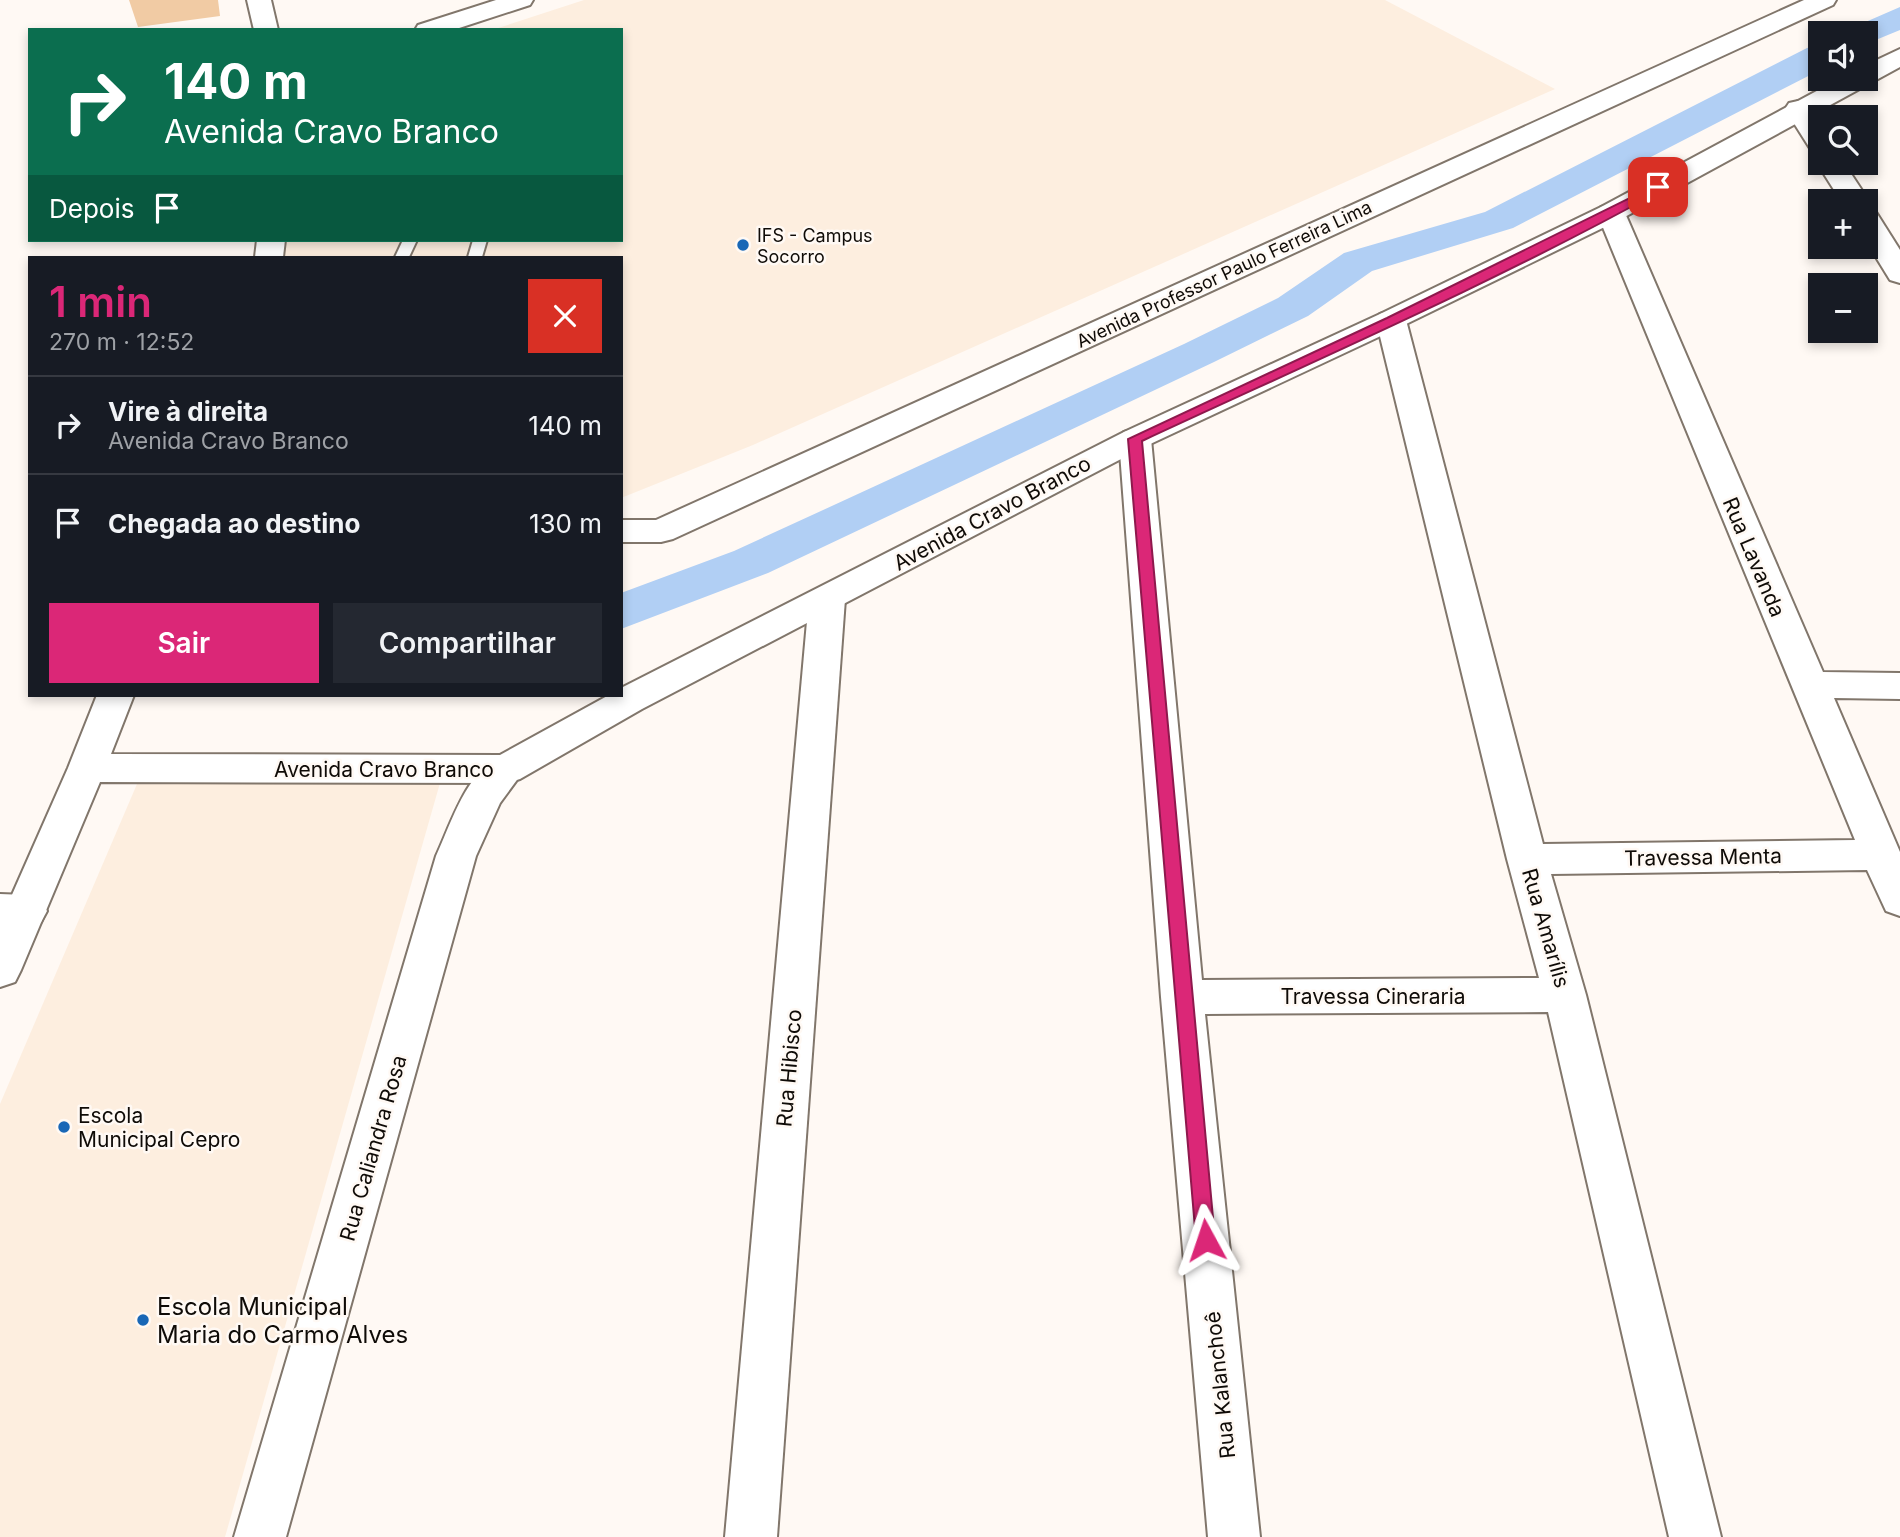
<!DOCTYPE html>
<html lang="pt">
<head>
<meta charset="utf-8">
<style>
  body { margin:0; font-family:Inter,sans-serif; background:#242831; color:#f1f3f6; height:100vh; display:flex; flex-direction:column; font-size:26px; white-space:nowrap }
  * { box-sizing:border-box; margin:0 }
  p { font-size:23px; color:#9ea1a6 }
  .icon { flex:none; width:38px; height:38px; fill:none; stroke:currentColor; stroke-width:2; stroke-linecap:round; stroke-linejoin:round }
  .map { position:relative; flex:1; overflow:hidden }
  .sheet { position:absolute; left:28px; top:256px; width:595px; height:441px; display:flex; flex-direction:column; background:#171b24; border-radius:0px; box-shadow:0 4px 10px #0003 }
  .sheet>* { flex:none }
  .top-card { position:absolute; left:28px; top:28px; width:595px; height:214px; border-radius:0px; box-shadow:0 4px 10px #0003; background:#0b6e4f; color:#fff; overflow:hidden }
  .buttons { position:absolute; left:1808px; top:21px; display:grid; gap:14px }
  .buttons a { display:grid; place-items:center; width:70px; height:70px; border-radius:0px; background:#171b24; box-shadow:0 4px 10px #0003; font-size:35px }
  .pin { position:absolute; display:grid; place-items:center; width:60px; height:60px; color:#fff; margin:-30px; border-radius:14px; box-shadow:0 4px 10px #0006 }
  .me { position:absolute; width:77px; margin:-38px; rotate:355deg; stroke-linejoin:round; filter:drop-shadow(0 0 5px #0008) }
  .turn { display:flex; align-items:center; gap:24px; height:147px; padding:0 21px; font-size:32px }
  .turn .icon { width:91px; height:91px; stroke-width:2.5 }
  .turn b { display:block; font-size:49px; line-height:60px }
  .then { display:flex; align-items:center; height:66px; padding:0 21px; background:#0003; gap:14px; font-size:26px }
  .round { display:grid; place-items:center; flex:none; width:74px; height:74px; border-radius:0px; background:#242831 }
  .headline { display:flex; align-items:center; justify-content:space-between; height:119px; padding:0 21px }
  h1 { font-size:42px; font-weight:600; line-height:52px; color:#db2777 }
  .primary-button { display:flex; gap:14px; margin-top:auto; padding:14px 21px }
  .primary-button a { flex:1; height:80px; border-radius:0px; background:#db2777; color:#fff; font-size:28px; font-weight:600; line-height:80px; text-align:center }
  .primary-button a+a { background:#242831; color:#f1f3f6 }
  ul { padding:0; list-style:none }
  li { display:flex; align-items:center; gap:21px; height:98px; padding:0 21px; border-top:2px solid #363941 }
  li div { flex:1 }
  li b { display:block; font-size:26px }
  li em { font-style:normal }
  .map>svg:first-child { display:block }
  .built { fill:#fdeedf }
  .green { fill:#f1cba4 }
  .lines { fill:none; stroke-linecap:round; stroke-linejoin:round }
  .canal { fill:#b1cff4; fill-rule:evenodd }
  .lane-casing { stroke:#81766b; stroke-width:4 }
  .street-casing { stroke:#81766b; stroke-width:4 }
  .secondary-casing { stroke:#81766b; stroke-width:4 }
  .lane { fill:#fff; fill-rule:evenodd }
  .street { fill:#fff; fill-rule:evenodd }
  .secondary { fill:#fff; fill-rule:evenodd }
  .route { fill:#db2777; stroke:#8e194d; stroke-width:2 }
  .poi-dot { fill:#1967b6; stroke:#fff9f4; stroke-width:2.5 }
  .labels { text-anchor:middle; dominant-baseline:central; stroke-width:5; stroke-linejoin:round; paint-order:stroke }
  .far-poi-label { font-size:18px; fill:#0f0b07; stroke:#fff9f4; text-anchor:start }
  .far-street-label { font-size:18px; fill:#0f0b07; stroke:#fff9f4 }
  .street-label { font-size:21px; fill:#0f0b07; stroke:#fff9f4 }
  .poi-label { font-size:21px; fill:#0f0b07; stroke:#fff9f4; text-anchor:start }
  .near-poi-label { font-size:24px; fill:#0f0b07; stroke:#fff9f4; text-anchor:start }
</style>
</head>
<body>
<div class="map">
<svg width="1900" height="1537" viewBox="0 0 1900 1537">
  <rect width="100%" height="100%" fill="#fff9f4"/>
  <g class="built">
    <polygon points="584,0 1385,0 1555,89 753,445 621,498 621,257 280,257 283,240 621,240 621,30 492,30"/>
    <polygon points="140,777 440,783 225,1537 0,1537 0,1104"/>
  </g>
  <polygon class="green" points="129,0 218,0 220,16 138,27"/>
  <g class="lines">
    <g class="canal">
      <polygon points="1900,7 1900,30 1866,44 1866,33 1849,33 1854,27"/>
      <polygon points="1820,45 1820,70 1513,228 1372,271 1308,316 1214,362 768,573 621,629 621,593 734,551 1184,344 1278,298 1344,253 1485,212 1807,48"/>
    </g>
    <defs>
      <g id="lane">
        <polygon points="403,240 417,240 409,257 395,257"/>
        <polygon points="473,240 487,240 482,257 468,257"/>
      </g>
      <g id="street">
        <polygon points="496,0 533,0 530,5 453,30 415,30 418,25"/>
        <polygon points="1804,0 1836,0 1833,5 673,539 661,542 621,542 621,520 656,520"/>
        <polygon points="1798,101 1807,103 1820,123 1820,152 1811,150 1785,109 1789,103"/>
        <polygon points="1820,159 1820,163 1844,163 1869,201 1866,206 1866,201 1841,201 1817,163"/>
        <polygon points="1611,205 1621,207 1625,213 1823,672 1900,673 1900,699 1834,698 1900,852 1900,916 1886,911 1867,870 1551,874 1586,995 1721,1537 1669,1537 1548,1012 1205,1014 1260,1537 1208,1537 1161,997 1119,439 1124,432 1135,429 1146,432 1151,439 1202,980 1539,978 1507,859 1376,320 1380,314 1391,311 1402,314 1406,320 1543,844 1855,840 1597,213 1601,207"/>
        <polygon points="1866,210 1876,212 1900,250 1900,283 1890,280 1866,241"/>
        <polygon points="827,587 839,591 845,599 777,1537 725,1537 809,599 815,591"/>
        <path d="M 506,755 L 520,759 L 525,769 L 500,803 L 476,856 L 286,1537 L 234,1537 L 436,856 C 452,822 467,767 506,755 Z"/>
        <polygon points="0,894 26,895 41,900 47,911 41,922 26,927 0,926"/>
      </g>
      <g id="secondary">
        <polygon points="247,0 271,0 278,30 254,30"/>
        <polygon points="1900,49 1900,67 1621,219 1402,326 1146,446 642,709 520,779 506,783 100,782 21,970 15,982 0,987 0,922 68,768 97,695 134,695 111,754 500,755 609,695 621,695 621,688 1124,432 1380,314 1601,207 1839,79 1866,79 1866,65"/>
        <polygon points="257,240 285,240 283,257 255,257"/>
      </g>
    </defs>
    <use href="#lane" class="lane-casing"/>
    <use href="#street" class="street-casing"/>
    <use href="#secondary" class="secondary-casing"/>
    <use href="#lane" class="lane"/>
    <use href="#street" class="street"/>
    <use href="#secondary" class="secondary"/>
  </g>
  <path class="route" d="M 1658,184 L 1664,187 L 1662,190 C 1494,283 1316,360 1142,441 L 1215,1240 L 1213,1246 L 1206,1249 L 1199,1246 L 1196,1240 L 1128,439 L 1387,318 Z"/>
  <g class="poi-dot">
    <circle cx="743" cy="245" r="7"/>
    <circle cx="64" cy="1127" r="7"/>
    <circle cx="143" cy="1320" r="7"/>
  </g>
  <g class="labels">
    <g class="far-poi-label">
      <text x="757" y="235">IFS - Campus<tspan x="757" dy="21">Socorro</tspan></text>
    </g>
    <g class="far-street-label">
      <text transform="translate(1224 274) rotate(-25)">Avenida Professor Paulo Ferreira Lima</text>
    </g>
    <g class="street-label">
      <text transform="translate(992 513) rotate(-28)">Avenida Cravo Branco</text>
      <text transform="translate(1754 557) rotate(67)">Rua Lavanda</text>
      <text x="384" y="769">Avenida Cravo Branco</text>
      <text transform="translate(1703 857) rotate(-1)">Travessa Menta</text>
      <text transform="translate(1546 928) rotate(74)">Rua Amarílis</text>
      <text x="1373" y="996">Travessa Cineraria</text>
      <text transform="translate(789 1068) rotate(-85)">Rua Hibisco</text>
      <text transform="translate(373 1148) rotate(-74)">Rua Caliandra Rosa</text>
      <text transform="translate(1220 1385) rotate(-96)">Rua Kalanchoê</text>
    </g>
    <g class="poi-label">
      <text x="78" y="1115">Escola<tspan x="78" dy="24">Municipal Cepro</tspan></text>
    </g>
    <g class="near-poi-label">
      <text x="157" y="1306">Escola Municipal<tspan x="157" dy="28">Maria do Carmo Alves</tspan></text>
    </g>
  </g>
</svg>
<div class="buttons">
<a><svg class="icon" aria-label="sound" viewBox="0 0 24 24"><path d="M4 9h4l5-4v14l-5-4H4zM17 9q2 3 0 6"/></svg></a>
<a><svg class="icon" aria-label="search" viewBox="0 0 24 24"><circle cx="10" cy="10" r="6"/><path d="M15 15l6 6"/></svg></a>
<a>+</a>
<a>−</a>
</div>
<div class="pin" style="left:1658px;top:187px;background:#d93025"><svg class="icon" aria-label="arrive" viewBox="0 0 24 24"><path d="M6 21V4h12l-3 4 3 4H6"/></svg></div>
<svg class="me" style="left:1206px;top:1240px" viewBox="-20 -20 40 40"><path d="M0-17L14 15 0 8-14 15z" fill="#db2777" stroke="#fff" stroke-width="4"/></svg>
<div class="top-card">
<div class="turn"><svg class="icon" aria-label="right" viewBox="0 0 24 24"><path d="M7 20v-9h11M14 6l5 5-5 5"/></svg><div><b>140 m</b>Avenida Cravo Branco</div></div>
<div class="then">Depois<svg class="icon" aria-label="arrive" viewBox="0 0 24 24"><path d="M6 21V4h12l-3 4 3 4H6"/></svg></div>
</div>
<section class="sheet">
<div class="headline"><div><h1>1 min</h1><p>270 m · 12:52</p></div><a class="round" style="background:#d93025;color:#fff"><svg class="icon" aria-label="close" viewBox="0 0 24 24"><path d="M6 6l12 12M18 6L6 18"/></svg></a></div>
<ul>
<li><svg class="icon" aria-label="right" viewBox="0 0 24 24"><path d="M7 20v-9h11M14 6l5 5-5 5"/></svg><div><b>Vire à direita</b><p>Avenida Cravo Branco</p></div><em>140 m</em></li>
<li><svg class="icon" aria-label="arrive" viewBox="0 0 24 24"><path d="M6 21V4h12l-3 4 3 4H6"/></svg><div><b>Chegada ao destino</b></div><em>130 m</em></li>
</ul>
<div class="primary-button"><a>Sair</a><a>Compartilhar</a></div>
</section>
</div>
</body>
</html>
